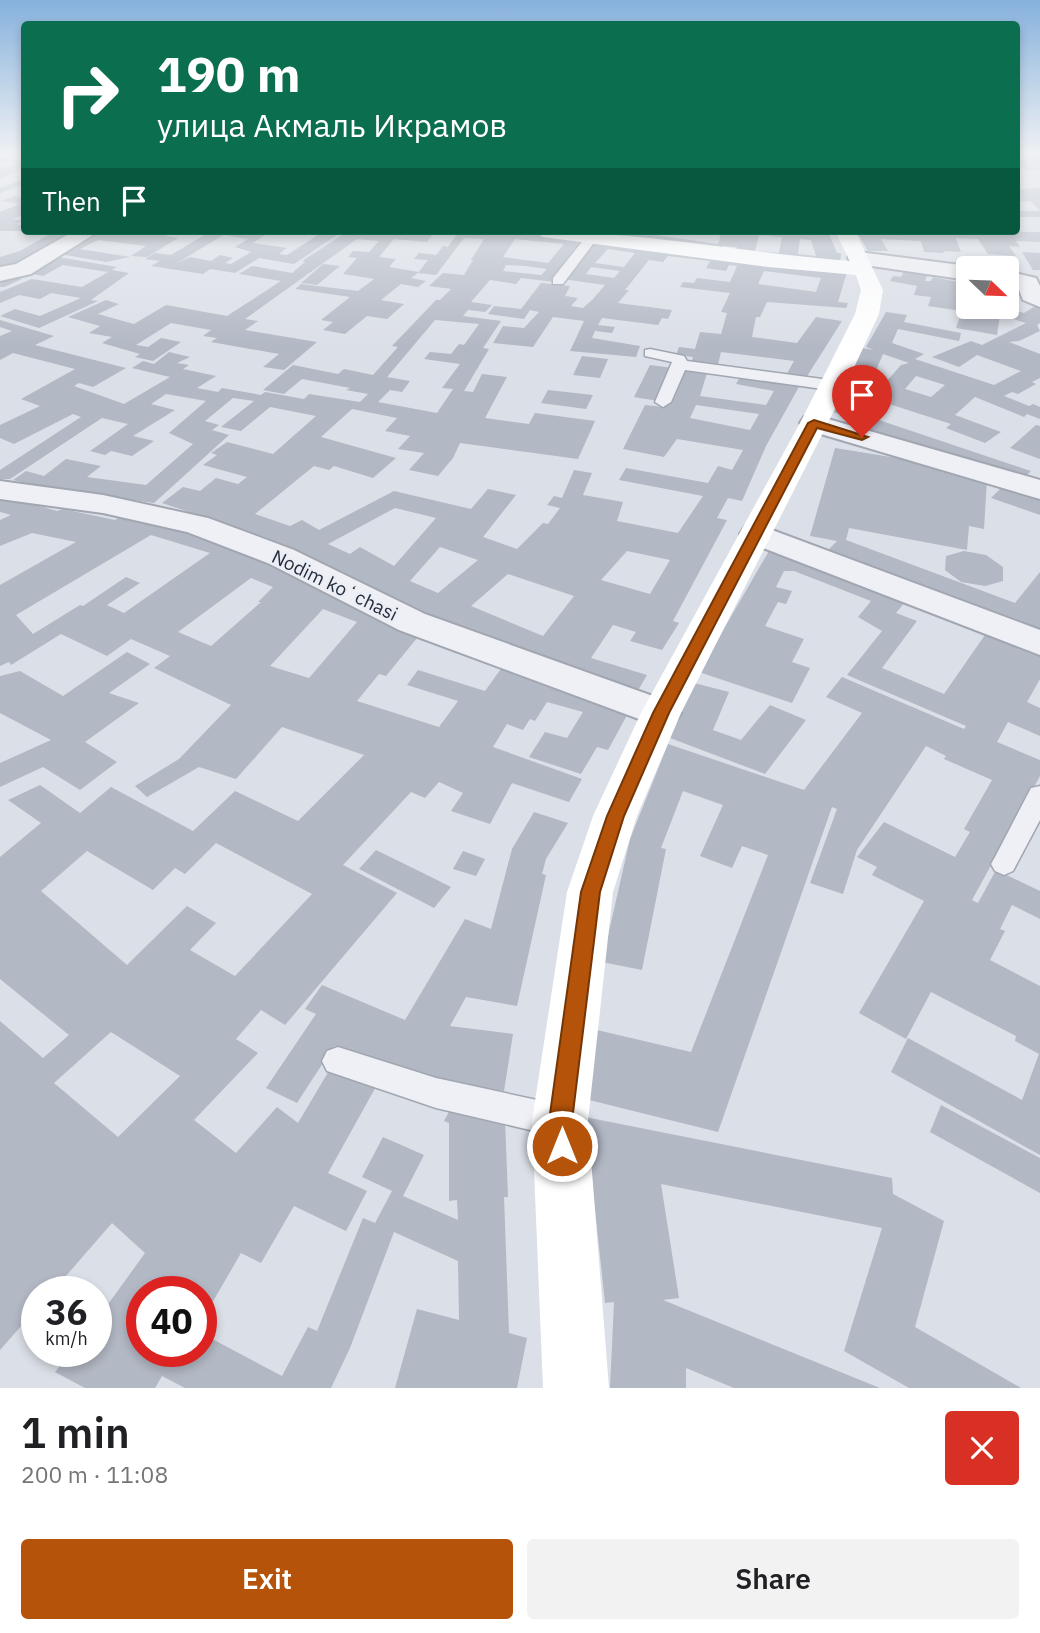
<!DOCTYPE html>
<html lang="en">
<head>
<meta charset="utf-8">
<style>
  body { margin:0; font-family:"IBM Plex Sans",sans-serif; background:#f2f2f2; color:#202124; height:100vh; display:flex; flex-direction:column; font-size:26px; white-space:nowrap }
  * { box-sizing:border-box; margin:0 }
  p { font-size:23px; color:#757577 }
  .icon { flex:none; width:38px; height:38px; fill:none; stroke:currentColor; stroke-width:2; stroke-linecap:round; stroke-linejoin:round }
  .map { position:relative; height:1388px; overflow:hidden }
  .details { display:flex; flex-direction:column; background:#fff; flex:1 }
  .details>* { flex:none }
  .banner { position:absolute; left:21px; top:21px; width:999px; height:214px; border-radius:7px; box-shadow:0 4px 10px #0003; background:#0b6e4f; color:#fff; overflow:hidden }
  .needle { width:46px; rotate:113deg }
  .controls { position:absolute; left:956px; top:256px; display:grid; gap:14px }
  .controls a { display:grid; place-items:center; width:63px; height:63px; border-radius:7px; background:#fff; box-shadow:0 4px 10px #0003; font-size:35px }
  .speed { position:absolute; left:21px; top:1276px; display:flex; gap:14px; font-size:35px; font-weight:700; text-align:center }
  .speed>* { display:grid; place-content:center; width:91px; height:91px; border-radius:50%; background:#fff; box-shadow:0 4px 10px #0003; line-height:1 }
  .speed small { font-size:18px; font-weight:400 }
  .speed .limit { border:10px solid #d22; background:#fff; color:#111 }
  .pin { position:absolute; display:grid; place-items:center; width:60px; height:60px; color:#fff; margin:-72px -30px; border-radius:50% 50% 50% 0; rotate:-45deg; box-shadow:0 0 7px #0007 }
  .pin .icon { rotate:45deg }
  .me { position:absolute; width:77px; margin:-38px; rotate:0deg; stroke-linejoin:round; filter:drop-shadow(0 0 5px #0008) }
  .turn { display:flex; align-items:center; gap:24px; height:147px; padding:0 21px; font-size:32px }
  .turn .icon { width:91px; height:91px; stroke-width:2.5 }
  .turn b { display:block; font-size:49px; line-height:60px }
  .then { display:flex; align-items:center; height:66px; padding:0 21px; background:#0003; gap:14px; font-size:26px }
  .round { display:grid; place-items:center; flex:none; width:74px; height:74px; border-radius:7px; background:#f2f2f2 }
  .head { display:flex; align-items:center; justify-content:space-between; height:119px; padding:0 21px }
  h1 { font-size:42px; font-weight:600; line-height:52px }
  .button { display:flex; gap:14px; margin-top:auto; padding:14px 21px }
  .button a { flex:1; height:80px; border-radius:7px; background:#b45309; color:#fff; font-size:28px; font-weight:600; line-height:80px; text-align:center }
  .button a+a { background:#f2f2f2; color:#202124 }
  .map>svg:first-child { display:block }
  .building { fill:#b2b8c4; fill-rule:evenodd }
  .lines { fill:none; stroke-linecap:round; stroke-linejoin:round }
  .lane-casing { stroke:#a1a6b1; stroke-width:3 }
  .street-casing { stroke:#a1a6b1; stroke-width:4 }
  .lane { fill:#eef0f5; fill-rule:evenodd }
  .street { fill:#eef0f5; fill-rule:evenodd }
  .secondary { fill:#fff; fill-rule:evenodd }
  .route { fill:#b45309; stroke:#753606; stroke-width:2 }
  .labels { text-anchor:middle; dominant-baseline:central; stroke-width:5; stroke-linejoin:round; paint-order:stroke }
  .street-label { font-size:19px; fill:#252d3d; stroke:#ebeef4 }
</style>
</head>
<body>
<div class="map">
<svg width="1040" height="1388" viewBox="0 0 1040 1388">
  <rect width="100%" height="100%" fill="#dbdfe7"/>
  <g class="building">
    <polygon points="1018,154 1040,154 1040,166 1032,162"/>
    <polygon points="0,156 24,159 24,167 0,179 0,169 18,162 0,161"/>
    <polygon points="1017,156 1040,168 1040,170 1026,171 1017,166"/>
    <polygon points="24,179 24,185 0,193 0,188"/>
    <polygon points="1040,188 1040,210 1030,201 1017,202 1017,189"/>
    <polygon points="14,196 24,198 24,214 13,219 23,221 16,224 24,226 24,231 0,231 0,212 19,204 1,201"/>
    <rect x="1017" y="211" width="23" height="6"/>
    <polygon points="31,231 83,231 0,271 0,257 20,251 48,235"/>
    <polygon points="94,231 175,231 166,236 178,238 147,257 131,256 146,246 98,240 80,249 130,257 106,262 54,253"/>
    <polygon points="211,231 230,231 177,263 190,257 211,261 220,255 233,258 225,263 231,264 251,252 235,247 248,239 225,235 232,231 271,231 253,243 287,248 279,254 287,255 318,235 301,231 343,231 294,264 259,258 235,273 210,269 203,274 151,266 160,261 145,259 155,253 171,255"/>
    <polygon points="348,231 385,234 388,231 417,231 415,233 432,235 427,242 394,239 379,257 396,259 389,267 419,272 411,278 426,281 418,287 401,284 381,300 404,304 387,319 367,316 345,334 323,330 333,322 321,320 350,297 295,289 301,284 358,291 374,279 343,274 357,258 348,257 353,251 369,252 379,241 357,239 245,319 258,321 245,330 317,342 284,370 263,367 279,354 211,342 217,338 203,336 211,330 171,323 136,345 148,347 161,338 181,342 153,361 135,357 140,354 102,343 112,337 89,333 100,326 68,317 106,300 119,304 98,314 134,324 166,305 227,316 281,281 239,274 252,266 292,273 305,262 302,261"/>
    <path d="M 459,231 L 517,231 L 588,238 L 554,282 L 521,278 L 516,284 L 490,280 L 471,302 L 492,305 L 485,312 L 468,310 L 463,316 L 501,321 L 483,348 L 489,349 L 464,391 L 473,392 L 482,374 L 507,377 L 485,418 L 529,424 L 535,413 L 595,421 L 578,459 L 460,443 L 453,458 L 438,476 L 409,470 L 424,453 L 398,449 L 410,436 L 385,431 L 397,418 L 352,409 L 321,437 L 396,458 L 373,478 L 334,466 L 329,470 L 314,466 L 255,514 L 290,526 L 302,520 L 319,530 L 394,491 L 471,509 L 488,489 L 516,495 L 483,537 L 517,549 L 543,523 L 548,524 L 560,508 L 547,505 L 554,496 L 562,498 L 574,470 L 592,473 L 583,495 L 623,502 L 617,521 L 678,533 L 703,496 L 619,480 L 626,468 L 708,483 L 718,466 L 732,470 L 743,450 L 677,439 L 664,457 L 623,449 L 645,405 L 664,407 L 681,370 L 707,373 L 700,396 L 766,405 L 774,391 L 736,384 L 741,375 L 800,385 L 766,446 L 742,501 L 728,498 L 717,518 L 727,520 L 673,621 L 679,623 L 662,650 L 630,641 L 636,632 L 613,625 L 591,658 L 647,675 L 636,694 L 478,642 L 264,539 L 267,538 L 162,503 L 183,487 L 200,491 L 216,478 L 238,484 L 247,477 L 203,465 L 217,455 L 211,453 L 227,442 L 273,454 L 316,416 L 270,407 L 241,431 L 221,427 L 254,401 L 233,398 L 205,421 L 219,425 L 212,430 L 229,435 L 154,503 L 43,487 L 13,480 L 26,471 L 44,476 L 66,459 L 101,466 L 87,477 L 146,485 L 193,444 L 169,433 L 206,401 L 166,394 L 151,404 L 175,410 L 133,436 L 154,441 L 132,456 L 111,451 L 105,455 L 90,451 L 128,424 L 102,418 L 10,479 L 0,479 L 0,470 L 81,417 L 73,414 L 14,444 L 0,438 L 0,425 L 40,406 L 21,399 L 75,369 L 13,353 L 0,360 L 0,336 L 12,331 L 0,327 L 0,320 L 54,336 L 35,345 L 126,368 L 93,387 L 79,383 L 74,386 L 124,404 L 170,377 L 132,368 L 143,361 L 154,364 L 169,352 L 190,357 L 177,363 L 189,365 L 183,369 L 216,376 L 197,388 L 218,392 L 222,388 L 261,395 L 265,392 L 304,399 L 309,394 L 360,402 L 368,394 L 346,390 L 350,388 L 302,379 L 284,394 L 263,390 L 293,365 L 338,374 L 344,369 L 373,375 L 398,347 L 392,346 L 436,300 L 440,300 L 451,289 L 429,286 L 443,273 L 464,275 L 473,260 L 471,260 L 484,239 L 464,238 L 436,275 L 418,273 L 428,260 L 414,259 L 419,253 L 436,255 L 443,246 L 448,247 ZM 515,239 L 564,244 L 548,263 L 503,257 ZM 506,265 L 525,266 L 547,269 L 541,275 L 503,271 ZM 435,320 L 479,324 L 464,345 L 459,344 L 451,354 L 430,352 L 424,359 L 460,364 L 442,388 L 453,389 L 437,413 L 378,402 L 390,390 L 402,392 L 410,381 L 387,377 ZM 696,405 L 759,414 L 750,430 L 690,418 ZM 395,508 L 436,518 L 394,566 L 360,547 L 350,554 L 328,544 ZM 440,547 L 478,560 L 438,593 L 410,581 ZM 627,551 L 670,560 L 650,594 L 601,580 ZM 508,574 L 574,596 L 543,636 L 471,606 Z"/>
    <path d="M 604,231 L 628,231 L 718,244 L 722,231 L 786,231 L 800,235 L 801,231 L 828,231 L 837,253 L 841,253 L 840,265 L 735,253 L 737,247 L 723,246 L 718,252 L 601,234 ZM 759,235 L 782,237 L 779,253 L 755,251 ZM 800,239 L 811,240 L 816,256 L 798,254 Z"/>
    <polygon points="856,231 1040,232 1040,242 1016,241 1020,247 1009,246 1016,256 988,254 978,239 956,238 961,252 943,251 944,253 924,252 921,241 881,239 888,251 868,251"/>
    <path d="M 595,239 L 847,272 L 838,302 L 848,303 L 846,308 L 767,302 L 760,317 L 756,317 L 752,337 L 797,343 L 816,317 L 842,321 L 804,381 L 785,377 L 794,361 L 721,352 L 717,369 L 690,366 L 693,357 L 676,355 L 679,347 L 695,349 L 700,332 L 721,334 L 727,313 L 721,312 L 730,293 L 680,287 L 683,282 L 694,283 L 697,278 L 730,282 L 737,266 L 729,265 L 726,271 L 706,268 L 710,261 L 668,256 L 663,262 L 649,260 L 625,290 L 629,290 L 618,303 L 672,310 L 668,319 L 662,318 L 658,325 L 602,318 L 598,325 L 615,327 L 612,333 L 595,331 L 592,338 L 640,346 L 636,357 L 570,351 L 584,321 L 553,317 L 533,347 L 493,343 L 503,326 L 524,328 L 539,312 L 530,310 L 524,319 L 488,314 L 494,306 L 521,309 L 541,283 L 570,286 L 565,296 L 578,298 L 571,306 L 583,308 L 593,299 L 605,285 L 562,279 ZM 608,249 L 635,253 L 624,267 L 595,263 ZM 591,267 L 620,271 L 614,278 L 586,274 ZM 764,271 L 821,278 L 816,292 L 758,284 Z"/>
    <polygon points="1022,252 1040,253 1040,270 1033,270"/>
    <polygon points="52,256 117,267 112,270 129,273 91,300 98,301 39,328 0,316 15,309 40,316 81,298 51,293 40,299 19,295 0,303 0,292 32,279 82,287 108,272 63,265 43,276 21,272"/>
    <polygon points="323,264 340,266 317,285 301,283"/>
    <path d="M 906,268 L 929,271 L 925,281 L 931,281 L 933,277 L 968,284 L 968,306 L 1002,306 L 1024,313 L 1040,303 L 1040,323 L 1037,325 L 1040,331 L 1019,341 L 1009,342 L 1040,354 L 1040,378 L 1032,382 L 1036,384 L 1018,394 L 1012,392 L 1004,396 L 1029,406 L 1033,404 L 1040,407 L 1040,419 L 1027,414 L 1024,417 L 975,397 L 955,415 L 1001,432 L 985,443 L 946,428 L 951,424 L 886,403 L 858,398 L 852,411 L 1031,471 L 1020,482 L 865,428 L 868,426 L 834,412 L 862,348 L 874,350 L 866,347 L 886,312 L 907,315 L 904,322 L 961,333 L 959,341 L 898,329 L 892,343 L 924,354 L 915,359 L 994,385 L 1021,371 L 977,355 L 959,367 L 932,357 L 971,341 L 982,345 L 1026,323 L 1000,315 L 997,335 L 956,328 L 962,311 L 928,306 L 931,297 L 914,295 L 917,286 L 890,281 L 893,276 L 901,277 ZM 883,354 L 909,363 L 901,365 L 884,384 L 871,382 ZM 916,376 L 945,385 L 931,397 L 905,389 Z"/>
    <polygon points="1,275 22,279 4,287 0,287"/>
    <polygon points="582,356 608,359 600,378 573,375"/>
    <polygon points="650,365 673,368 658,401 634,397"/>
    <polygon points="548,390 593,395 586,409 541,403"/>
    <polygon points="1036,425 1040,426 1040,459 1010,448"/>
    <polygon points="835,448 959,468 987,479 984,529 969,526 967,550 849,528 846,540 1015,603 1040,572 1040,634 825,553 837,541 810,536"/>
    <polygon points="1007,482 1040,494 1040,515 991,498"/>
    <path d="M 0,494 L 57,511 L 63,509 L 115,520 L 123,515 L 196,531 L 278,564 L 422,632 L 386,676 L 379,674 L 357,701 L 439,727 L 458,701 L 407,685 L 418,670 L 485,691 L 508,659 L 632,706 L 608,750 L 597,747 L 581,774 L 529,757 L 545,732 L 567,738 L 583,712 L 547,702 L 535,721 L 530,719 L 523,730 L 507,724 L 493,747 L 582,779 L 569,802 L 512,783 L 490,824 L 451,811 L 463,793 L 439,782 L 425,798 L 411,792 L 343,865 L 397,893 L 285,1025 L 261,1010 L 236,1039 L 258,1053 L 194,1120 L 236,1153 L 277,1107 L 298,1123 L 333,1064 L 378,1083 L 328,1173 L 367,1191 L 346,1231 L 294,1206 L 261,1263 L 241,1253 L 201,1322 L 201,1292 L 142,1292 L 142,1351 L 201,1351 L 201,1333 L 282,1376 L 308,1327 L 317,1331 L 363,1218 L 375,1223 L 392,1191 L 362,1177 L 383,1137 L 424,1155 L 403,1196 L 458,1220 L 457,1200 L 449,1201 L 449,1123 L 444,1121 L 456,1099 L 505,1119 L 508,1197 L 504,1197 L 509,1333 L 527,1338 L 517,1388 L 395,1388 L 417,1309 L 459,1320 L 458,1261 L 394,1232 L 350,1348 L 331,1388 L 185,1388 L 162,1376 L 155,1388 L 85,1388 L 55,1372 L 72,1351 L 96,1351 L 96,1321 L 145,1253 L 112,1223 L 52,1292 L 37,1292 L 37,1308 L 0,1350 L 0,1021 L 43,1058 L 69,1035 L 0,979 L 0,857 L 41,823 L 8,800 L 40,785 L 80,813 L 111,787 L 193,831 L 235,791 L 298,821 L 364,755 L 282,727 L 236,779 L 199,767 L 147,797 L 135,786 L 179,759 L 231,705 L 154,668 L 170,656 L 131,639 L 107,656 L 61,634 L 11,665 L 9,662 L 0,666 L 0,585 L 76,542 L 32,533 L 0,546 L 0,520 L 11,515 L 0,512 ZM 151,535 L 210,553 L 124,613 L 107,605 L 140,583 L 126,577 L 83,606 L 80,605 L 33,634 L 16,615 ZM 251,578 L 273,587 L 258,602 L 261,602 L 211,646 L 178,632 ZM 323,609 L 357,622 L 309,678 L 270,666 ZM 216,843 L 312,894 L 235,976 L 190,950 L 216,923 L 187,906 L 127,965 L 41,891 L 87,851 L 153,890 L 175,868 L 185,874 ZM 111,1032 L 180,1076 L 118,1137 L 54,1083 Z"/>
    <polygon points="773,544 910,596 896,613 917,621 882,668 944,694 987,632 1040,651 1040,679 1027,702 1040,708 1040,736 1008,722 997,742 1040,760 1040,776 972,900 978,903 996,870 1040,891 1040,919 1012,905 1000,929 1005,931 990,960 1040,986 1040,1155 891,1072 908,1038 1022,1100 1039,1054 1015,1041 1016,1036 931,992 906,1039 859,1013 924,901 872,875 877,867 857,857 884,822 955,857 970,832 964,829 992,780 944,759 946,756 926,746 857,850 843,894 810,883 837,809 832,807 718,1132 581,1098 584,1027 691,1052 768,855 742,846 732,868 700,856 723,805 683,791 661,848 666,849 642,970 602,962 630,839 668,744 804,790 862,713 826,697 842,677 964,729 966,726 847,675 882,631 858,617 871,601 794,571 784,571 776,587 792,591 786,604 778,602 765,626 804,639 792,662 810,668 792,703 699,672"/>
    <polygon points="964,551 986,555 1003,567 1003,581 985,586 961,582 945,570 946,556"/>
    <polygon points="127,652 150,664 109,693 139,703 85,742 117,762 80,790 43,767 0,787 0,763 51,740 0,713 0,676 20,671 63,696"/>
    <polygon points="694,683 729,692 713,730 741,740 770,705 806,720 765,774 670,738"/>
    <polygon points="534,812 568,823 546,859 542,874 546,875 517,1006 466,997 450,1026 513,1034 504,1091 419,1080 422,1075 334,1046 297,1103 266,1088 316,1014 305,1009 322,985 405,1020 465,919 491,929 512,849"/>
    <polygon points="376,850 423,873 451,887 434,908 359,869"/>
    <polygon points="463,851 485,859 476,876 453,869"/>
    <polygon points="941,1105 1040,1158 1040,1193 930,1132"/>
    <polygon points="585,1117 892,1178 893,1194 944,1221 915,1327 1021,1388 909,1388 844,1351 882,1228 661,1184 679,1298 663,1300 880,1388 734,1388 686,1368 686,1388 610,1388 614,1302 605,1303"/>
  </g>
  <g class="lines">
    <defs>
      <g id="lane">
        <polygon points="589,233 599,236 563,284 553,284 553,278"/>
        <polygon points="650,349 684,356 687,361 830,380 838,385 830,390 685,370 671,402 663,407 655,402 672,362 645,356 645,350"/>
        <polygon points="1040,786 1040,820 1013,871 1004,875 995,871 991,864 995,857 1031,788"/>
        <polygon points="338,1047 436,1078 560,1105 572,1110 576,1121 572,1132 560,1137 436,1108 327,1071 322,1061 327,1051"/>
      </g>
      <g id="street">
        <polygon points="74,231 99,231 31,274 0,281 0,267 16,264"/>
        <polygon points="859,252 968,266 973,268 968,268 968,280 851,263 848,258 851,253"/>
        <polygon points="1006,271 1036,278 1040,286 1040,307 1023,300 1018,287 1006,285"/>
        <polygon points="814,415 1040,480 1040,499 804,429 800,423 804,417"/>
        <polygon points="0,481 103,495 208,518 294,550 425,614 675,704 681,713 675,722 661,726 647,722 399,630 270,564 187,532 103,513 0,499"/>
        <polygon points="756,524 1040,630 1040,655 745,541 740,534 745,527"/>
      </g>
    </defs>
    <use href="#lane" class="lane-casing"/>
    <use href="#street" class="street-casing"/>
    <use href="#lane" class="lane"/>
    <use href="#street" class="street"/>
    <g class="secondary">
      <polygon points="2,154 24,154 24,161 5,158"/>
      <path d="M 533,231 C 639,231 745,253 850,261 L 835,231 L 855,231 L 883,290 L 879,314 L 828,423 L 681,713 L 637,816 L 613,892 L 588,1121 L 609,1388 L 543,1388 L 532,1121 L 567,892 L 593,816 L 641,713 L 800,423 L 855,314 L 861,290 L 856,275 L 768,267 L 543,237 Z"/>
    </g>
  </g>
  <linearGradient id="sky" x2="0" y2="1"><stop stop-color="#86b1dc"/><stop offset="0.44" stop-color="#eff1f4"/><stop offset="1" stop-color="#eff1f4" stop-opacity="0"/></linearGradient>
  <rect width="1040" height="348" fill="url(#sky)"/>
  <polygon class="route" points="814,420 868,437 862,440 817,428 669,713 624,816 600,892 572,1121 574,1146 570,1154 562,1157 554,1154 549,1121 581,892 607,816 653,713 808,423"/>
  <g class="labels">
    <g class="street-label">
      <text transform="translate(335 585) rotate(26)">Nodim koʻchasi</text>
    </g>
  </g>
</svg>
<div class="controls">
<a><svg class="needle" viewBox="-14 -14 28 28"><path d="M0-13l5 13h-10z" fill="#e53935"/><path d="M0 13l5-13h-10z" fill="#757577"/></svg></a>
</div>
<div class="speed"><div>36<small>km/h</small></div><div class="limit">40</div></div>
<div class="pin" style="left:862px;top:437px;background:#d93025"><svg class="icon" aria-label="arrive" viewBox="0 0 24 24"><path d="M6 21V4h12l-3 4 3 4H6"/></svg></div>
<svg class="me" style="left:562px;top:1146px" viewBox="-20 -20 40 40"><circle r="17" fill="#b45309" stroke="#fff" stroke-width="3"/><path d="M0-11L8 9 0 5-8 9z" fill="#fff"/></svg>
<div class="banner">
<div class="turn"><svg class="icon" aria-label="right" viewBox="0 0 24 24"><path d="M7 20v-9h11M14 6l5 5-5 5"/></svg><div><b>190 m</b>улица Акмаль Икрамов</div></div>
<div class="then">Then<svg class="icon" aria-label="arrive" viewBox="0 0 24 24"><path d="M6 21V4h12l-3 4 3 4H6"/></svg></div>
</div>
</div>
<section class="details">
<div class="head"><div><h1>1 min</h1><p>200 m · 11:08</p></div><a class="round" style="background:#d93025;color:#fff"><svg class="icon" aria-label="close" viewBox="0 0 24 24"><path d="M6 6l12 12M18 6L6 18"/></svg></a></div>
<div class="button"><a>Exit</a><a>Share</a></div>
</section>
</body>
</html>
